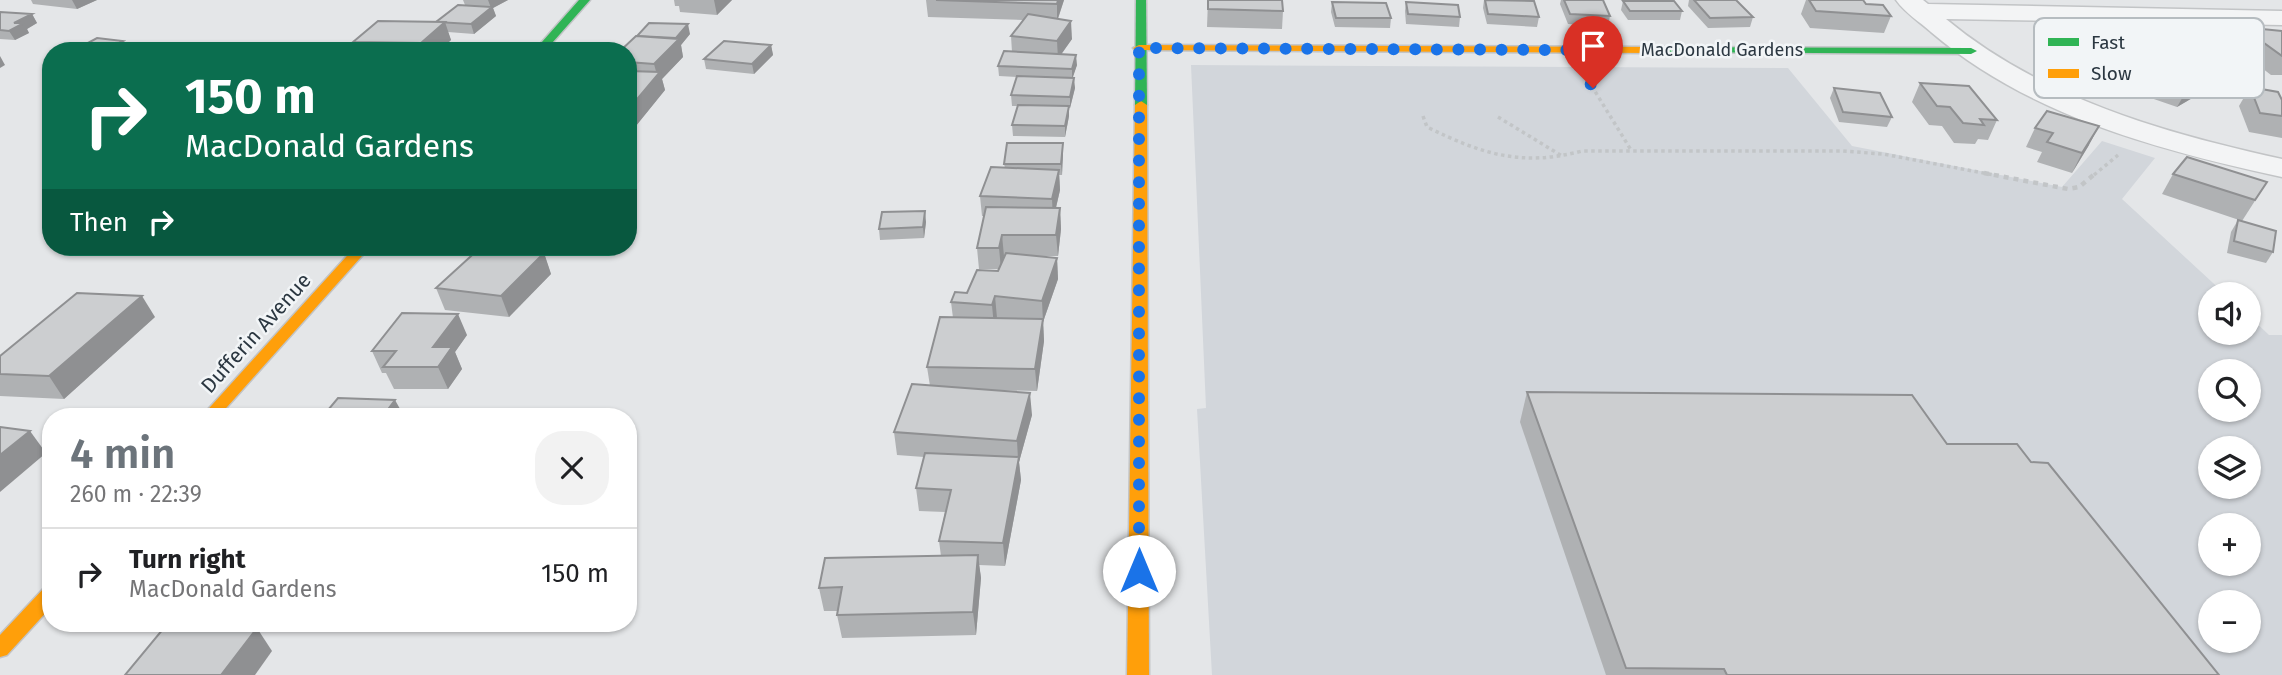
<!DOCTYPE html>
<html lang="en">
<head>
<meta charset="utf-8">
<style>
  body { margin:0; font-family:"Fira Sans",sans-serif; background:#f2f2f2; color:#202124; height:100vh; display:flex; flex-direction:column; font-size:26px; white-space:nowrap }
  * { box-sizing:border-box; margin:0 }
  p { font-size:23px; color:#757577 }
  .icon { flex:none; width:38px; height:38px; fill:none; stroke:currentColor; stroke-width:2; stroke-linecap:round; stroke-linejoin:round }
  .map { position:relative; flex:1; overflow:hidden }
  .drawer { position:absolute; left:42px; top:408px; width:595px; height:224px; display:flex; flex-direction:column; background:#fff; border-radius:28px; box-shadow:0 2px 5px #0004 }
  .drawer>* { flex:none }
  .top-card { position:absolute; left:42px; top:42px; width:595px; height:214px; border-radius:28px; box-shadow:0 2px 5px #0004; background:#0b6e4f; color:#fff; overflow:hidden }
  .fabs { position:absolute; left:2198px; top:282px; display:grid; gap:14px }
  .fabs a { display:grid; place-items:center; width:63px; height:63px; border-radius:50%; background:#fff; box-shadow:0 2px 5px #0004; font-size:35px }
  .pin { position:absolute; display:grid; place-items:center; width:60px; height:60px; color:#fff; margin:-72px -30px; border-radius:50% 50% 50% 0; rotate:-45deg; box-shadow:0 0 7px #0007 }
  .pin .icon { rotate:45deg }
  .me { position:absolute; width:77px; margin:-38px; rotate:0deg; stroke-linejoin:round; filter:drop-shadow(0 0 5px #0008) }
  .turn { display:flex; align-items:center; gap:24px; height:147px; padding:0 28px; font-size:32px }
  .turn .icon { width:91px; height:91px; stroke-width:2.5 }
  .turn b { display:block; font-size:49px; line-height:60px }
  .then { display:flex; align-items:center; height:66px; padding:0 28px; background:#0003; gap:14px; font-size:26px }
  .round { display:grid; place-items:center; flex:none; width:74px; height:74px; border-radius:28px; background:#f2f2f2 }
  .overview { display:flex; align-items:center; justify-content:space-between; height:119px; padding:0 28px }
  h1 { font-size:42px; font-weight:600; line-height:52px; color:#6c747b }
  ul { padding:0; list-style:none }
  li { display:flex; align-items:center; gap:21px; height:91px; padding:0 28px; border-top:2px solid #e0e0e0 }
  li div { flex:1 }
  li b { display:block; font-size:26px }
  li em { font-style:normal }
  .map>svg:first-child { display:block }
  .built { fill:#d2d6db; fill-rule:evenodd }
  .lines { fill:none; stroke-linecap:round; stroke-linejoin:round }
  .street-casing { stroke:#c2c4c6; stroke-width:3 }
  .fast-casing { stroke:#c2c4c6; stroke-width:3 }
  .slow-casing { stroke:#c2c4c6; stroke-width:3 }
  .path-far1 { stroke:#c2c5c7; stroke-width:3.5; stroke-dasharray:3.5 3.5; stroke-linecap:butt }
  .path { stroke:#c2c5c7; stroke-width:4.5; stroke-dasharray:5 5; stroke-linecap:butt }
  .street { fill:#f3f4f5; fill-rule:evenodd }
  .fast { fill:#30b455; fill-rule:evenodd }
  .slow { fill:#ff9f0a; fill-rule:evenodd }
  .wall { fill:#afb1b3 }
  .shaded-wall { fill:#8f9092 }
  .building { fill:#ccced0; stroke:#8f9092; stroke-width:2 }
  .route { stroke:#1a73e8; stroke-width:12; stroke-dasharray:0 21.6 }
  .labels { text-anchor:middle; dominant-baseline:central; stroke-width:5; stroke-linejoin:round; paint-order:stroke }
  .far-street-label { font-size:18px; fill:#2b3741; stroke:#f2f5f7 }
  .street-label { font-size:21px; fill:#2b3741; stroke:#f2f5f7 }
  .key { fill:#f2f5f7; stroke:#b6bcc0; stroke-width:2 }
  .key-label { font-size:19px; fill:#2b3741 }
</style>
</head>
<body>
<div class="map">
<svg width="2282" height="675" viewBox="0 0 2282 675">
  <rect width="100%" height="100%" fill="#e4e6e8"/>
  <path class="built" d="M 1191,65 L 1788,68 L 1852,146 L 2062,187 L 2102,141 L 2155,158 L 2122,199 L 2225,294 L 2210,294 L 2210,332 L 2249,332 L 2249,316 L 2269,335 L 2282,335 L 2282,675 L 1212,675 L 1197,409 L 1206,408 ZM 2210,371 L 2249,371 L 2249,410 L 2210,410 ZM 2210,448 L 2249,448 L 2249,486 L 2210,486 ZM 2210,525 L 2249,525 L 2249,564 L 2210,564 ZM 2210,602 L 2249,602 L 2249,640 L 2210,640 Z"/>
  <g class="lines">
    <defs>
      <path id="street" d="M 1896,0 L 1923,0 L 1928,4 L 2282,11 L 2282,25 L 1946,19 C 2041,98 2163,133 2282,159 L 2282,177 C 2159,150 2029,116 1931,32 C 1920,22 1905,13 1896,0 Z"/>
      <g id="fast">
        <polygon points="579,0 590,0 545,51 534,51"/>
        <polygon points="1136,0 1146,0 1147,105 1141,109 1135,105"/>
        <polygon points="1652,47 1971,48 1977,51 1971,54 1648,52 1646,50"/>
      </g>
      <g id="slow">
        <polygon points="1139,45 1652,47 1658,50 1652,53 1135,50 1133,48"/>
        <polygon points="1141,101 1147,105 1149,675 1127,675 1135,105"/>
        <polygon points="355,247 370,247 219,416 202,416"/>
        <polygon points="51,585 51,607 7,655 0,657 0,635 44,588"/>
      </g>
    </defs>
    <use href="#street" class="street-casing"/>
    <use href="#fast" class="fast-casing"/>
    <use href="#slow" class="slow-casing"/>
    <g class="path-far1">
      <polyline points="1588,80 1631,150"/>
      <path d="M 1423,116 L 1427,127 C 1482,154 1521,167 1582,151 L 1842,151 L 1883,154 L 1994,175"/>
      <polyline points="1498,117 1562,156"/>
      <polyline points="2094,175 2118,155"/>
    </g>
    <polyline class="path" points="1984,173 2068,189 2079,187 2096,173"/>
    <use href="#street" class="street"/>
    <use href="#fast" class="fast"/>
    <use href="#slow" class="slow"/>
  </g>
  <g class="wall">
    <polygon points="31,0 97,0 77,9 33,4"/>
    <polygon points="463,0 508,0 493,8 496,16 474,34 448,32 451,40 439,51 334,51 355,47 353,42 436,22 470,6 465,5"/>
    <polygon points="674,0 732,0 717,15 680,12 679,6 675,6"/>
    <polygon points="926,0 1064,0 1058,19 1072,39 1061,54 1077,65 1072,78 1075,88 1070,108 1069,108 1069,116 1065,137 1013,136 1012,125 1018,106 1012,106 1011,95 1017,77 999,76 998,66 1012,52 1011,36 1023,20 928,17"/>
    <polygon points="1208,0 1283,11 1282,29 1207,27"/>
    <polygon points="1484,0 1539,17 1537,27 1487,24 1483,8"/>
    <polygon points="1561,0 1603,0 1610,16 1608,26 1568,24 1560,4"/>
    <polygon points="1689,0 1736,0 1753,17 1750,27 1708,28 1688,6"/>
    <polygon points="1806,0 1863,0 1866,4 1891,16 1884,33 1810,28 1801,14"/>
    <polygon points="1623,1 1682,11 1680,20 1628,20 1621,10"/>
    <polygon points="1332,2 1391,18 1390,28 1335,27 1331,12"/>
    <polygon points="1406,2 1460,17 1459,27 1406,24 1405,11"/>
    <polygon points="0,12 32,14 37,23 27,29 29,33 15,40 0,39"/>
    <polygon points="2242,27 2282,31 2282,75 2271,75 2232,45"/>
    <polygon points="690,34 681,45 683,57 662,79 665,90 631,132 628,132 628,51"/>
    <polygon points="2143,39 2221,57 2215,66 2195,66 2221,75 2210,93 2201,99 2194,97 2177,107 2119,87 2128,68 2149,56 2138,49"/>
    <polygon points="771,45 773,55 754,74 706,69 704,59"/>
    <polygon points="1920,83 1997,120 1988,140 1978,139 1975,144 1954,143 1942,126 1929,125 1912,102"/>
    <polygon points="2250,87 2282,100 2282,138 2249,132 2239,106"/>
    <polygon points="1834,88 1892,117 1887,127 1839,122 1830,98"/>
    <polygon points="2035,128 2089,145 2072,173 2037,162 2042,152 2026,147"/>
    <polygon points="1063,143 1062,175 1059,175 1060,190 1056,208 1060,208 1061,229 1058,256 1037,256 1057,258 1058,279 1043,322 1044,341 1037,391 986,390 1032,415 1019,462 1021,480 1005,566 979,565 981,578 976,635 842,638 837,615 837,611 824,611 819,588 941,556 939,541 945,512 919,511 916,488 924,457 897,455 894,432 930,386 927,367 953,318 951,302 998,271 999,269 979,269 977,248 984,216 982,216 980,196 1005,168 1004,164"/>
    <polygon points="2173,174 2267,182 2242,221 2162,194"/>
    <polygon points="2238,220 2273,252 2266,263 2227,253 2231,232"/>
    <polygon points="926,222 924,238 880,240 879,229"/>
    <polygon points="544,253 551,274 509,317 445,310 436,288"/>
    <polygon points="155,317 64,399 0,396 0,356"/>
    <polygon points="467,335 455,352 462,369 448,389 394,389 386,373 382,373 372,351"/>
    <polygon points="1527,392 1947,444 2031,462 2219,675 1606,675 1520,422"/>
  </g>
  <g class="shaded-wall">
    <polygon points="72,0 97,0 77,9"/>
    <polygon points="488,0 508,0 493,8 496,16 474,34 471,24 491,8"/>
    <polygon points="714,0 732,0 717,15"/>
    <polygon points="1058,0 1064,0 1057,21 1057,4"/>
    <polygon points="32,14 37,23 27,29 29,33 15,40 9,31 14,23"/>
    <polygon points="1071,21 1072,39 1058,59 1057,41"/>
    <polygon points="445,22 451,40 439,51 424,51 421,43"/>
    <polygon points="688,24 690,34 681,45 683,57 662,79 665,90 631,132 628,122 628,110 657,75 654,64"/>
    <polygon points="123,41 127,51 104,51"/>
    <polygon points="771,45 773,55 754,74 752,64"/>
    <polygon points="1076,55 1077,65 1072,80 1072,69"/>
    <polygon points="0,56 5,65 0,68"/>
    <polygon points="2221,75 2210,93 2201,99 2212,80"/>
    <polygon points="1074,78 1075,88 1070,108 1070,97"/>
    <polygon points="2205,78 2194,97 2177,107 2188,88"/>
    <polygon points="1069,106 1069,116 1065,137 1065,126"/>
    <polygon points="2099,126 2089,145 2072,173 2082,153"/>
    <polygon points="1063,143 1063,153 1062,175 1061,164"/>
    <polygon points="1059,170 1060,190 1053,220 1052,199"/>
    <polygon points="1060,208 1061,229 1058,256 1056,235"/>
    <polygon points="925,211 926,222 924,238 923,227"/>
    <polygon points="1002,235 1004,256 1001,269 999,248"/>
    <polygon points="197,247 231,247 201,255"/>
    <polygon points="544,253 551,274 509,317 501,296"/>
    <polygon points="1057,258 1058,279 1043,322 1042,301"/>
    <polygon points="142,296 155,317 64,399 49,376"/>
    <polygon points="995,296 997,318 994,327 992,305"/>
    <polygon points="458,314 467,335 455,352 462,369 448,389 438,367 433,347"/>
    <polygon points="1043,319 1044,341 1037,391 1035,369"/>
    <polygon points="1030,393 1032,415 1019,462 1021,480 1005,566 1003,543 1018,459 1017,441"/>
    <polygon points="395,400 404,416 383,416"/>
    <polygon points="30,431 46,453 0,492 0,455"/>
    <polygon points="978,555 981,578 976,635 973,612"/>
    <polygon points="257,628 272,651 255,675 221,675"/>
  </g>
  <g class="building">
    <polygon points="936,0 1058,0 1057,4"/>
    <polygon points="1208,0 1282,0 1283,11 1208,9"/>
    <polygon points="1485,0 1534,1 1539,17 1488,14"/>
    <polygon points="1564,0 1603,0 1610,16 1570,14"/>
    <polygon points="1694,0 1736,0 1753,17 1710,18"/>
    <polygon points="1809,0 1863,0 1866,4 1883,5 1891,16 1816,11"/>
    <polygon points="1623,1 1674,1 1682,11 1630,11"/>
    <polygon points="1332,2 1386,3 1391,18 1336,18"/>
    <polygon points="1406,2 1458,5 1460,17 1408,14"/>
    <polygon points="458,5 492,7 471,24 436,22"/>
    <polygon points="0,12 32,14 14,23 24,23 9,31 0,30"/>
    <polygon points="1028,14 1071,21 1057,41 1011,36"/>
    <polygon points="378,21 445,22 421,43 353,42"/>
    <polygon points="649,23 688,24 676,38 637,36"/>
    <polygon points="2242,27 2282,31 2282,56"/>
    <polygon points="636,36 679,39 654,64 628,62 628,51 620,51"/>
    <polygon points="97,38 123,41 104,51 73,51"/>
    <polygon points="724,41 771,45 752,64 704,59"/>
    <polygon points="340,46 412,48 409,51 334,51"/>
    <polygon points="1004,51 1076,55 1072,69 998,66"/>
    <polygon points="628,71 660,72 628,110"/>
    <polygon points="1017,76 1074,78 1070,97 1011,95"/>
    <polygon points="1920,83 1969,86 1997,120 1980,119 1984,125 1963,123 1950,107 1937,106"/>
    <polygon points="2250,87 2278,92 2282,100 2282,116 2260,113"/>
    <polygon points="1834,88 1880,93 1892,117 1843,112"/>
    <polygon points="1018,105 1069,106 1065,126 1012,125"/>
    <polygon points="2047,111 2099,126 2082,153 2047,142 2053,133 2035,128"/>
    <polygon points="1007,143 1063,143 1061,164 1004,164"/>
    <polygon points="2187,157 2267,182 2255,200 2173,174"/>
    <polygon points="991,167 1059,170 1052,199 980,196"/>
    <polygon points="986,207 1060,208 1056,235 1002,235 999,248 977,248"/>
    <polygon points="925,211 923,227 879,229 882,212"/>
    <polygon points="2238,220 2276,231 2273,252 2234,241"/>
    <polygon points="481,247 491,247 544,253 501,296 436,288"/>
    <polygon points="1006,253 1057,258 1042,301 995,296 992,305 951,302 955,292 967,293 977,270 998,271"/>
    <polygon points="77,293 142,296 49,376 0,374 0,356"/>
    <polygon points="402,313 458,314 433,347 452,347 438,367 383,367 396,351 372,351"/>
    <polygon points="940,317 1043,319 1035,369 927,367"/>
    <polygon points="912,384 1030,393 1017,441 894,432"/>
    <polygon points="1527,392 1912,395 1947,444 2017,444 2031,462 2048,463 2219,675 1727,675 1724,669 1626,668"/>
    <polygon points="338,398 395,400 383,416 323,416"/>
    <polygon points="0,427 30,431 0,455"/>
    <polygon points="925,453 1019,457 1003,543 939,541 951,490 916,488"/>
    <polygon points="978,555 973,612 837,615 842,587 819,588 825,558"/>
    <polygon points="168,623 257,628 221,675 125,675"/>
  </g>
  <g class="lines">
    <polyline class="route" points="1139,571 1139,48 1569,50 1593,88"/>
  </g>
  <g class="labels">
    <g class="far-street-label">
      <text x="1722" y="50">MacDonald Gardens</text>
    </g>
    <g class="street-label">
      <text transform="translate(256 333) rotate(-48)">Dufferin Avenue</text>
    </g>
  </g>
  <rect x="2034" y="18" width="230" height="80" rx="10" class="key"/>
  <rect x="2048" y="38" width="31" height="8" fill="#30b455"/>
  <rect x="2048" y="69" width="31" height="9" fill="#ff9f0a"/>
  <g class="key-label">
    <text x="2091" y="49">Fast</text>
    <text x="2091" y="80">Slow</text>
  </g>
</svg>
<div class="fabs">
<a><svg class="icon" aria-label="sound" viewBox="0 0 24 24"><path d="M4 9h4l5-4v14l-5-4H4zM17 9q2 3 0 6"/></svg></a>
<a><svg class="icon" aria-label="search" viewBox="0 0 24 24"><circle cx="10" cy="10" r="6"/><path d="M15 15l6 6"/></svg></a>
<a><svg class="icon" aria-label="layers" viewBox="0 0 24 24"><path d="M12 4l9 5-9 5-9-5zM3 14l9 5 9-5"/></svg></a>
<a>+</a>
<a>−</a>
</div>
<div class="pin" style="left:1593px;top:88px;background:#d93025"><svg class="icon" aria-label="arrive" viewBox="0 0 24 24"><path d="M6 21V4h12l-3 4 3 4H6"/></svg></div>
<svg class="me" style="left:1139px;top:571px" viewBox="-20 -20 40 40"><circle r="19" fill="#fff"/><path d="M0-13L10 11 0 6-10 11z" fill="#1a73e8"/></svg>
<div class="top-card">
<div class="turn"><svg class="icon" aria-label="right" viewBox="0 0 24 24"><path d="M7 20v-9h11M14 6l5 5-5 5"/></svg><div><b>150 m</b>MacDonald Gardens</div></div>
<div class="then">Then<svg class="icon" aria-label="right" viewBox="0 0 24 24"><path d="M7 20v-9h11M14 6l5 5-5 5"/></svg></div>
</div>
<section class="drawer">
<div class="overview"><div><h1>4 min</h1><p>260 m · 22:39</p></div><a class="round"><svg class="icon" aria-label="close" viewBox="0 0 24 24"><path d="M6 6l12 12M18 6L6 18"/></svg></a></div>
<ul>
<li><svg class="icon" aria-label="right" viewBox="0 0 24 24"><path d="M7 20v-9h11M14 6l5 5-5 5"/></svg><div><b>Turn right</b><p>MacDonald Gardens</p></div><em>150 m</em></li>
</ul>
</section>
</div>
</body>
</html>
